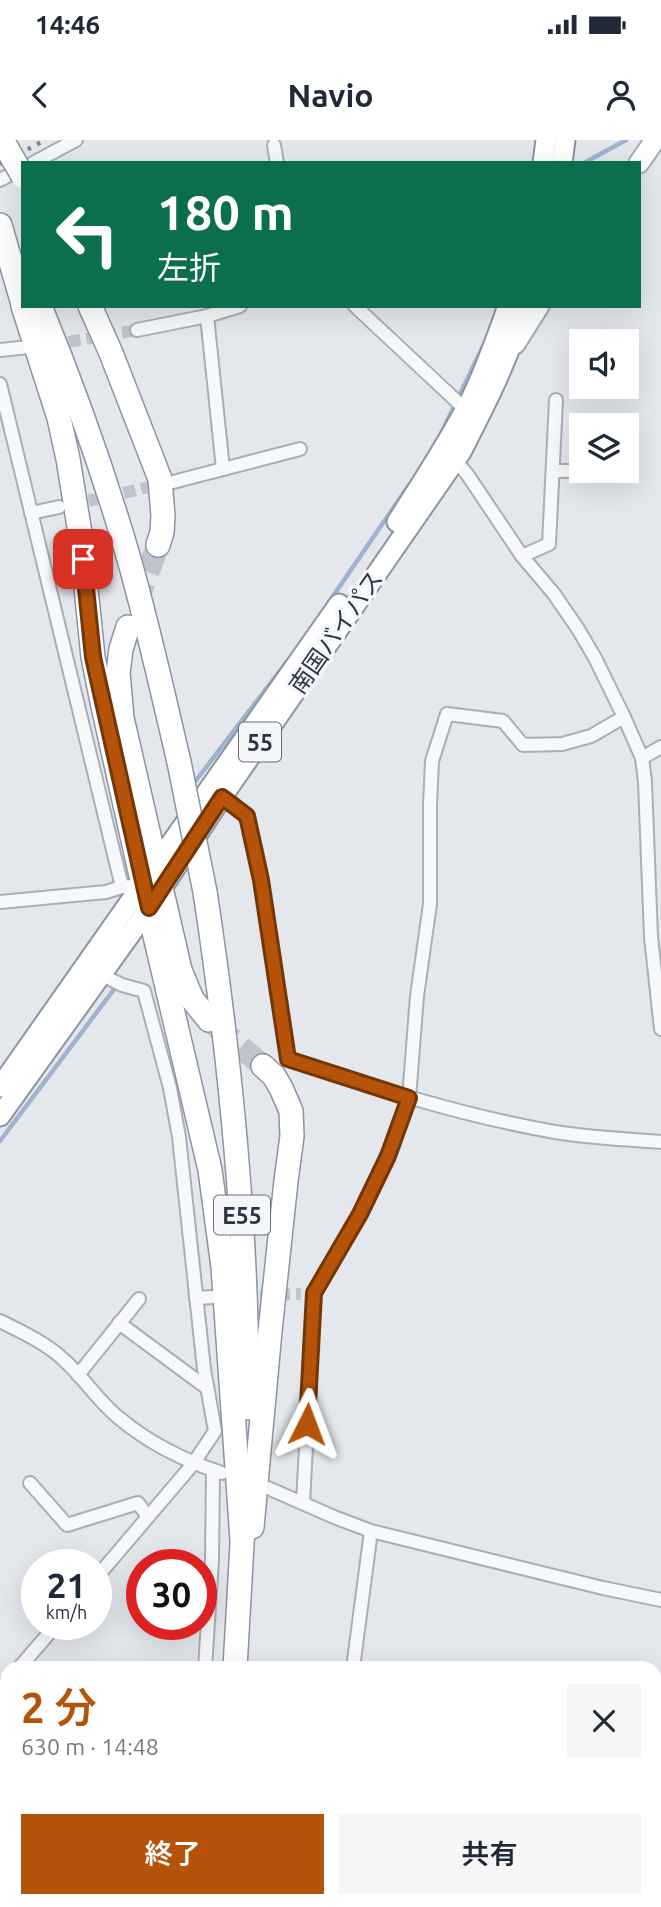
<!DOCTYPE html>
<html lang="ja">
<head>
<meta charset="utf-8">
<style>
  body { margin:0; font-family:Ubuntu,"Noto Sans JP",sans-serif; background:#f6f6f7; color:#1f2937; height:100vh; display:flex; flex-direction:column; font-size:26px; white-space:nowrap }
  * { box-sizing:border-box; margin:0 }
  p { font-size:23px; color:#747a83 }
  .icon { flex:none; width:38px; height:38px; fill:none; stroke:currentColor; stroke-width:2; stroke-linecap:round; stroke-linejoin:round }
  .map { position:relative; flex:1; overflow:hidden }
  .drawer { position:absolute; left:0px; top:1521px; width:662px; height:247px; display:flex; flex-direction:column; background:#fff; border-radius:21px 21px 0 0; box-shadow:0 7px 28px #0002 }
  .drawer>* { flex:none }
  .banner { position:absolute; left:21px; top:21px; width:620px; height:147px; border-radius:0px; box-shadow:0 7px 28px #0002; background:#0b6e4f; color:#fff; overflow:hidden }
  .buttons { position:absolute; left:569px; top:189px; display:grid; gap:14px }
  .buttons a { display:grid; place-items:center; width:70px; height:70px; border-radius:0px; background:#fff; box-shadow:0 7px 28px #0002; font-size:35px }
  .speed { position:absolute; left:21px; top:1409px; display:flex; gap:14px; font-size:35px; font-weight:700; text-align:center }
  .speed>* { display:grid; place-content:center; width:91px; height:91px; border-radius:50%; background:#fff; box-shadow:0 7px 28px #0002; line-height:1 }
  .speed small { font-size:18px; font-weight:400 }
  .speed .limit { border:10px solid #d22; background:#fff; color:#111 }
  .pin { position:absolute; display:grid; place-items:center; width:60px; height:60px; color:#fff; margin:-30px; border-radius:14px; box-shadow:0 4px 10px #0006 }
  .me { position:absolute; width:77px; margin:-38px; rotate:3deg; stroke-linejoin:round; filter:drop-shadow(0 0 5px #0008) }
  .turn { display:flex; align-items:center; gap:24px; height:147px; padding:0 21px; font-size:32px }
  .turn .icon { width:91px; height:91px; stroke-width:2.5 }
  .turn b { display:block; font-size:49px; line-height:60px }
  .round { display:grid; place-items:center; flex:none; width:74px; height:74px; border-radius:0px; background:#f6f6f7 }
  .head { display:flex; align-items:center; justify-content:space-between; height:119px; padding:0 21px }
  h1 { font-size:42px; font-weight:600; line-height:52px; color:#b45309 }
  .cta { display:flex; gap:14px; margin-top:auto; padding:14px 21px }
  .cta a { flex:1; height:80px; border-radius:0px; background:#b45309; color:#fff; font-size:28px; font-weight:600; line-height:80px; text-align:center }
  .cta a+a { background:#f6f6f7; color:#1f2937 }
  .status { display:flex; justify-content:space-between; align-items:center; height:49px; padding:0 35px; background:#fff; direction:ltr }
  .status svg { height:19px; fill:currentColor }
  header { display:flex; justify-content:space-between; align-items:center; height:91px; padding:0 21px; background:#fff; font-size:32px; font-weight:600 }
  .map>svg:first-child { display:block }
  .lines { fill:none; stroke-linecap:round; stroke-linejoin:round }
  .stream { stroke:#9fb4cc; stroke-width:4.5 }
  .minor-tunnel { stroke:#bfc3cb; stroke-width:12; stroke-dasharray:12 6; stroke-linecap:butt }
  .motorway-tunnel { stroke:#bfc3cb; stroke-width:23; stroke-dasharray:23 11; stroke-linecap:butt }
  .minor-casing { stroke:#a9aeb7; stroke-width:16 }
  .primary-casing { stroke:#a3abb8; stroke-width:23 }
  .trunk-casing { stroke:#8b94a3; stroke-width:23 }
  .motorway-casing { stroke:#8b94a3; stroke-width:26 }
  .minor { stroke:#f7f8fa; stroke-width:12 }
  .primary { stroke:#fff; stroke-width:19 }
  .trunk { stroke:#fff; stroke-width:19 }
  .motorway { stroke:#fff; stroke-width:23 }
  .rail { stroke:#7d8696; stroke-width:4.5; stroke-dasharray:3.5 7; stroke-linecap:butt }
  .motorway-bridge-casing { stroke:#8b94a3; stroke-width:26; stroke-linecap:butt }
  .motorway-bridge { stroke:#fff; stroke-width:23 }
  .route-casing { stroke:#753606; stroke-width:18 }
  .route { stroke:#b45309; stroke-width:12 }
  .labels { text-anchor:middle; dominant-baseline:central; stroke-width:7; stroke-linejoin:round; paint-order:stroke }
  .shield { fill:#f4f6f9; stroke:#676e7b; stroke-width:2 }
  .shield-label { font-size:23px; font-weight:bold; fill:#2b3445 }
  .street-label { font-size:24px; fill:#2b3445; stroke:#f4f6f9 }
</style>
</head>
<body>
<div class="status"><b>14:46</b><svg viewBox="0 0 49 12"><path d="M0 12V9h3v3zM5 12V6h3v6zM10 12V3h3v9zM15 12V0h3v12zM26 1h20v11H26zM47 4h2v5h-2z"/></svg></div>
<header><svg class="icon" aria-label="back" viewBox="0 0 24 24"><path d="M15 5l-7 7 7 7"/></svg>Navio<svg class="icon" aria-label="person" viewBox="0 0 24 24"><circle cx="12" cy="8" r="4"/><path d="M4 21q1-7 8-7t8 7"/></svg></header>
<div class="map">
<svg width="661" height="1767" viewBox="0 0 661 1767">
  <rect width="100%" height="100%" fill="#e4e7ec"/>
  <g class="lines">
    <g class="stream">
      <polyline points="584,23 626,0"/>
      <polyline points="440,296 486,200"/>
      <polyline points="329,462 409,345"/>
      <polyline points="191,647 292,515"/>
      <polyline points="0,1001 115,848"/>
    </g>
    <g class="minor-tunnel">
      <polyline points="51,205 137,190"/>
      <polyline points="71,365 166,343"/>
      <polyline points="242,1156 301,1154"/>
    </g>
    <g class="motorway-tunnel">
      <polyline points="136,464 158,405"/>
      <polyline points="215,885 263,926"/>
    </g>
    <defs>
      <g id="minor">
        <polyline points="274,5 277,23"/>
        <polyline points="33,23 76,0"/>
        <polyline points="0,40 22,28"/>
        <polyline points="355,166 465,269"/>
        <polyline points="137,190 207,176"/>
        <polyline points="0,210 29,207"/>
        <polyline points="0,244 122,747 143,745"/>
        <polyline points="452,316 467,334 522,416 554,454 578,489 595,518 624,577 642,618 645,642 651,797 661,889"/>
        <polyline points="223,329 300,309"/>
        <polyline points="553,331 581,331"/>
        <polyline points="173,342 223,329 207,176 240,166"/>
        <polyline points="31,373 59,367"/>
        <polyline points="522,416 549,404 556,260"/>
        <polyline points="642,618 661,607"/>
        <path d="M 222,657 L 247,676 L 261,740 L 288,919 C 376,948 463,976 555,992 C 590,998 626,999 661,1002"/>
        <polyline points="0,762 106,752 122,747"/>
        <polyline points="196,1158 214,1157"/>
        <path d="M 0,1181 C 22,1192 46,1203 64,1220 C 84,1238 98,1261 119,1278 C 149,1303 185,1321 222,1333"/>
        <polyline points="119,1183 207,1248"/>
        <polyline points="78,1235 139,1159"/>
        <polyline points="30,1343 67,1385 138,1363 148,1377"/>
        <polyline points="268,1348 334,1377 371,1391 603,1448 661,1460"/>
        <polyline points="303,1363 314,1153 360,1074 388,1016 409,958 417,856 430,764 430,665 432,621 447,574 503,581 523,605 562,604 591,596 624,577"/>
        <polyline points="96,1438 193,1324 215,1291 204,1229 179,997 170,948 144,851 122,845 102,835"/>
        <polyline points="19,1528 57,1484"/>
        <polyline points="205,1528 212,1420 213,1330"/>
        <polyline points="353,1528 371,1391"/>
        <polyline points="0,1550 7,1542"/>
        <polyline points="0,1604 7,1604"/>
        <polyline points="180,1767 181,1760"/>
        <polyline points="307,1767 307,1760"/>
      </g>
      <g id="primary">
        <polyline points="639,23 655,0"/>
        <polyline points="515,204 539,166"/>
      </g>
      <g id="trunk">
        <polyline points="543,23 546,0"/>
        <polyline points="562,23 565,0"/>
        <path d="M 397,382 C 423,341 450,300 472,257 C 486,228 497,197 508,166"/>
        <polyline points="0,947 339,464"/>
        <path d="M 0,976 L 149,768 L 222,657 L 461,312 C 485,265 510,217 524,166"/>
      </g>
      <g id="motorway">
        <polyline points="0,85 23,164"/>
        <polyline points="23,166 59,278 68,319 81,399 93,517 102,562 143,745 210,1030 223,1127 242,1400"/>
        <path d="M 40,166 C 74,249 104,333 129,419 C 148,486 163,554 179,622"/>
        <polyline points="90,166 111,213 160,339 163,376 162,392 158,405"/>
        <polyline points="128,487 121,509 118,533 122,578 180,830 192,859 209,880"/>
        <path d="M 205,752 C 231,923 248,1095 247,1268"/>
        <polyline points="252,1387 270,1191 286,1041 292,996 291,971 281,948 274,936 263,926"/>
        <polyline points="235,1528 243,1386"/>
        <polyline points="211,1767 211,1760"/>
      </g>
    </defs>
    <use href="#minor" class="minor-casing"/>
    <use href="#primary" class="primary-casing"/>
    <use href="#trunk" class="trunk-casing"/>
    <use href="#motorway" class="motorway-casing"/>
    <use href="#minor" class="minor"/>
    <use href="#primary" class="primary"/>
    <use href="#trunk" class="trunk"/>
    <use href="#motorway" class="motorway"/>
    <polyline class="rail" points="0,24 45,0"/>
    <defs>
      <g id="motorway-bridge">
        <polyline points="2,0 23,36"/>
        <polyline points="179,622 205,752"/>
      </g>
    </defs>
    <use href="#motorway-bridge" class="motorway-bridge-casing"/>
    <use href="#motorway-bridge" class="motorway-bridge"/>
  </g>
  <g class="lines">
    <defs>
      <polyline id="route" points="83,419 93,517 149,768 222,657 247,676 261,740 288,919 409,958 388,1016 360,1074 314,1153 307,1284"/>
    </defs>
    <use href="#route" class="route-casing"/>
    <use href="#route" class="route"/>
  </g>
  <g class="labels">
    <g class="shield">
      <rect x="239" y="582.5" width="42" height="39" rx="5"/>
      <rect x="214" y="1055.5" width="56" height="39" rx="5"/>
    </g>
    <g class="shield-label">
      <text x="260" y="602">55</text>
      <text x="242" y="1075">E55</text>
    </g>
    <g class="street-label">
      <text transform="translate(336 492) rotate(-55)">南国バイパス</text>
    </g>
  </g>
</svg>
<div class="buttons">
<a><svg class="icon" aria-label="sound" viewBox="0 0 24 24"><path d="M4 9h4l5-4v14l-5-4H4zM17 9q2 3 0 6"/></svg></a>
<a><svg class="icon" aria-label="layers" viewBox="0 0 24 24"><path d="M12 4l9 5-9 5-9-5zM3 14l9 5 9-5"/></svg></a>
</div>
<div class="speed"><div>21<small>km/h</small></div><div class="limit">30</div></div>
<div class="pin" style="left:83px;top:419px;background:#d93025"><svg class="icon" aria-label="arrive" viewBox="0 0 24 24"><path d="M6 21V4h12l-3 4 3 4H6"/></svg></div>
<svg class="me" style="left:307px;top:1284px" viewBox="-20 -20 40 40"><path d="M0-17L14 15 0 8-14 15z" fill="#b45309" stroke="#fff" stroke-width="4"/></svg>
<div class="banner">
<div class="turn"><svg class="icon" aria-label="left" viewBox="0 0 24 24"><path d="M17 20v-9H6M10 6l-5 5 5 5"/></svg><div><b>180 m</b>左折</div></div>
</div>
<section class="drawer">
<div class="head"><div><h1>2 分</h1><p>630 m · 14:48</p></div><a class="round"><svg class="icon" aria-label="close" viewBox="0 0 24 24"><path d="M6 6l12 12M18 6L6 18"/></svg></a></div>
<div class="cta"><a>終了</a><a>共有</a></div>
</section>
</div>
</body>
</html>
